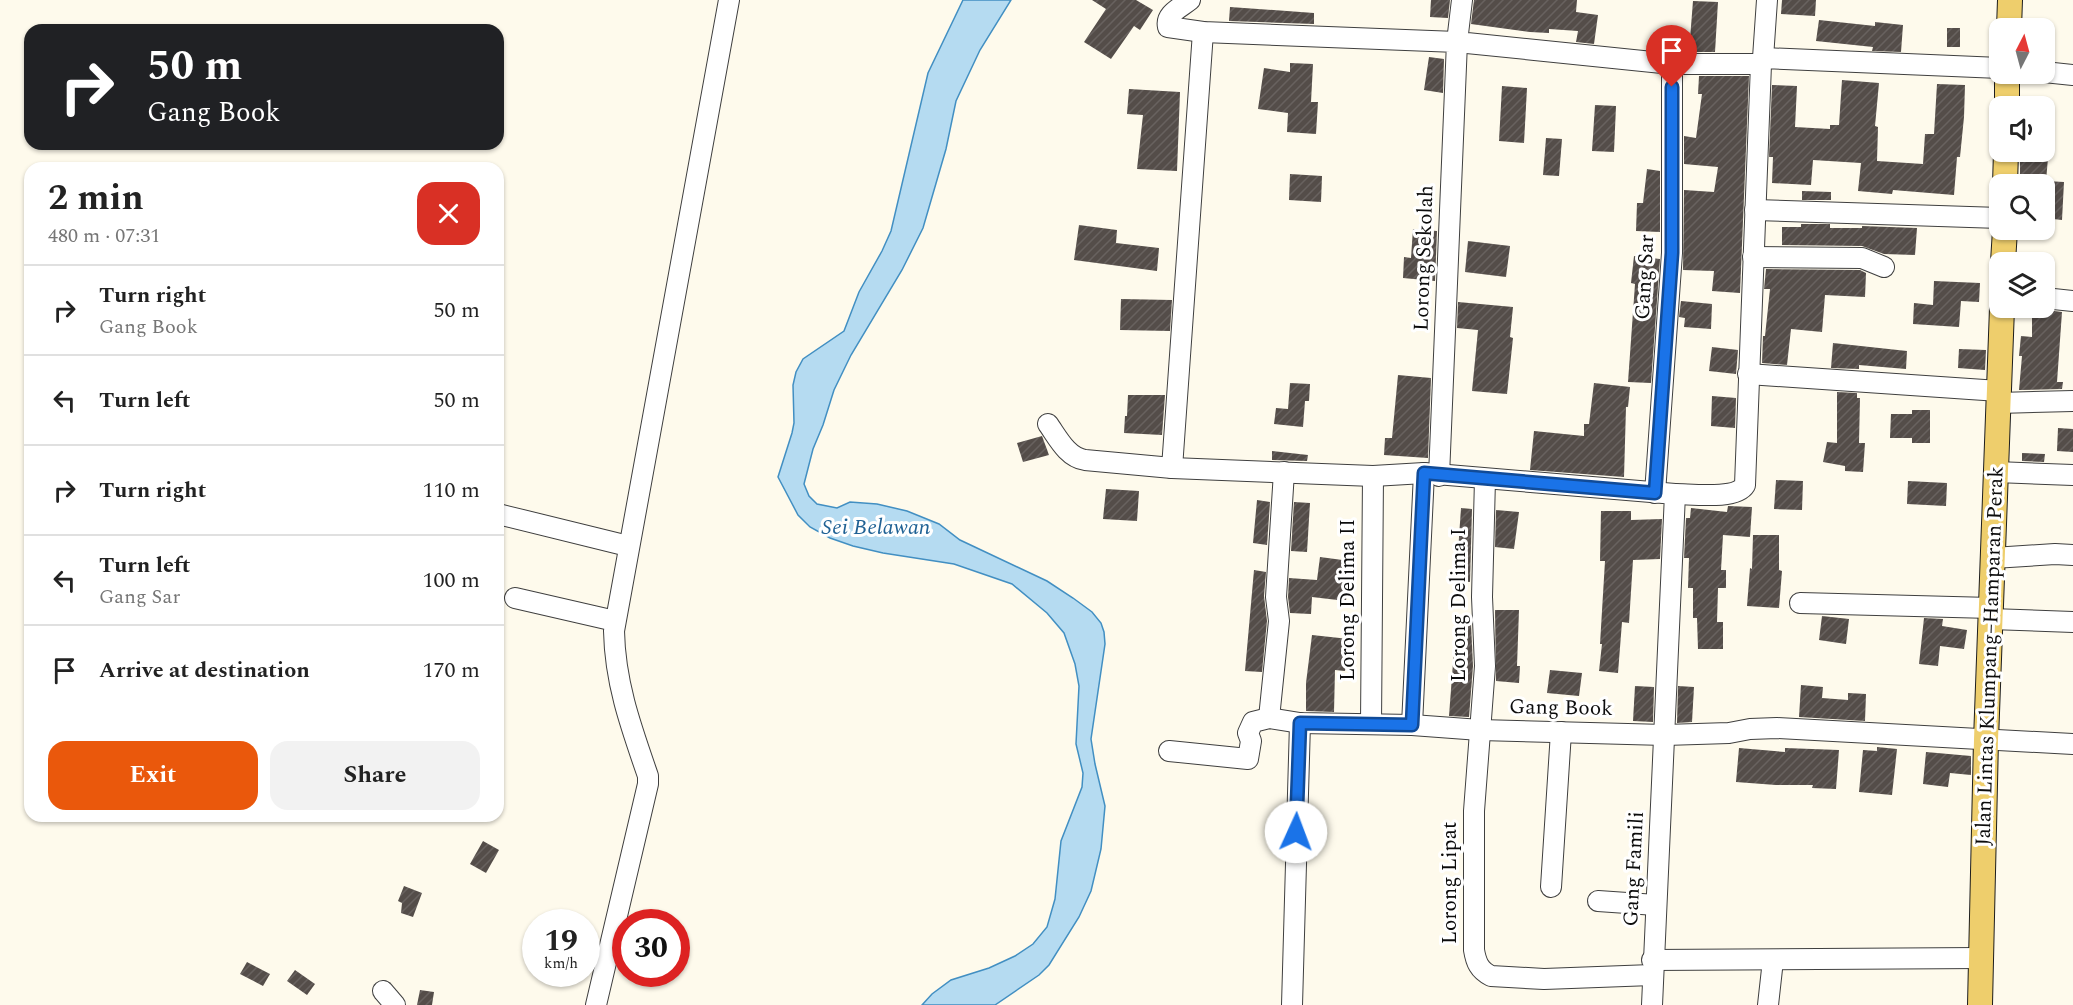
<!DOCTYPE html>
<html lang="en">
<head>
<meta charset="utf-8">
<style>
  body { margin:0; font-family:Spectral,serif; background:#f2f2f2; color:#222; height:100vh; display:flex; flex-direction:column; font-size:22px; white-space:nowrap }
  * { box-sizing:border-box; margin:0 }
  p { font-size:20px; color:#767676 }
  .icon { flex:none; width:33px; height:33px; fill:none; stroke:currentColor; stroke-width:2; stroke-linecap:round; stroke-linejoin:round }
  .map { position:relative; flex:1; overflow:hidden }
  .details { position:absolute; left:24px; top:162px; width:480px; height:660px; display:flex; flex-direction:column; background:#fff; border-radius:18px; box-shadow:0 2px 4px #0004 }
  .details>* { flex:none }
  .hud { position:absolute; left:24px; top:24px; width:480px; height:126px; border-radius:18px; box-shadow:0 2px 4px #0004; background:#202124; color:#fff; overflow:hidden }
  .needle { width:39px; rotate:6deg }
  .buttons { position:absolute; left:1989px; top:18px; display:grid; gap:12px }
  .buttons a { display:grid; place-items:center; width:66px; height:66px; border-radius:12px; background:#fff; box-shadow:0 2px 4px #0004; font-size:30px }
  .speed { position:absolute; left:522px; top:909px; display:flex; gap:12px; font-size:30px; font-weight:700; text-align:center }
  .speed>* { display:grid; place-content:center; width:78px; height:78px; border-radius:50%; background:#fff; box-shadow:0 2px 4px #0004; line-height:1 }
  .speed small { font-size:15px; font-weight:400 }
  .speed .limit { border:9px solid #d22; background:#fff; color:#111 }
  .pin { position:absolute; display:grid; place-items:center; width:51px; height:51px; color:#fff; margin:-62px -26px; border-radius:50% 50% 50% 0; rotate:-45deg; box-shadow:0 0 6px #0007 }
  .pin .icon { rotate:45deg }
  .me { position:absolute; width:66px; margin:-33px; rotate:2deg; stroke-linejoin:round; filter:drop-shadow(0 0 4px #0008) }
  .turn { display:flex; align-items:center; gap:21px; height:126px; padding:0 24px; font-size:27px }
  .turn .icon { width:78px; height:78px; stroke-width:2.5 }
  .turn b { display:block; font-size:42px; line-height:51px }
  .round { display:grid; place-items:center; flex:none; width:63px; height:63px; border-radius:18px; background:#f2f2f2 }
  .head { display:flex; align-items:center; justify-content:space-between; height:102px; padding:0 24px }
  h1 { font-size:36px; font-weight:700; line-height:45px }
  .primary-button { display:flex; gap:12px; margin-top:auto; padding:12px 24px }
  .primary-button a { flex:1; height:69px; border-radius:18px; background:#ea580c; color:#fff; font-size:24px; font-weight:700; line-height:69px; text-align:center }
  .primary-button a+a { background:#f2f2f2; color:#222 }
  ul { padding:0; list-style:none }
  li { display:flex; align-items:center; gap:18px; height:90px; padding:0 24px; border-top:2px solid #e0e0e0 }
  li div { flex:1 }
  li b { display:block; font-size:22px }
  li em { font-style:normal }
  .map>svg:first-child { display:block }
  .water { fill:#b5dbf1; stroke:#428fc2; stroke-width:1.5 }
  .building { fill:url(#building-hatch) }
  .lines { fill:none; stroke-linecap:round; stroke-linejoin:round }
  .minor-casing { stroke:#3f3f3f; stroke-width:22 }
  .major-casing { stroke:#1d1d1d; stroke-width:26 }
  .minor { stroke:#fff; stroke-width:20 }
  .major { stroke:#eece6c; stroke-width:24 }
  .route-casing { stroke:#114b97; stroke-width:15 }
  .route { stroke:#1a73e8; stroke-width:10 }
  .labels { text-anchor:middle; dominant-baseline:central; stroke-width:6; stroke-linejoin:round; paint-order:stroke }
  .street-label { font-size:21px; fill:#0c0c0c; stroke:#fff }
  .water-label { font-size:22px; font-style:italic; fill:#1f6194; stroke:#fff }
</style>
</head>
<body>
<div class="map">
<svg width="2073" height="1005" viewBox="0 0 2073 1005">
  <defs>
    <pattern id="building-hatch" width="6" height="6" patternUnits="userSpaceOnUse" patternTransform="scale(1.5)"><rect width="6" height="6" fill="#544d49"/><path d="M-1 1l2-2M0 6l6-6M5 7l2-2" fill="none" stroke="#68625f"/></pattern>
  </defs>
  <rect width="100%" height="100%" fill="#fefaec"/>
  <polygon class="water" points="963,0 1011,0 980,50 956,101 946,149 923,228 902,270 851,355 834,390 823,425 813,449 804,484 809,496 817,504 837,508 850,502 877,504 907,511 939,524 960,540 1047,581 1073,598 1092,612 1101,623 1104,632 1105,644 1091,739 1095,764 1105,806 1101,849 1091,891 1079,917 1049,965 1039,975 995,1005 922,1005 932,994 951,980 989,968 1015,956 1033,944 1047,927 1055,899 1061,841 1082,787 1083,773 1076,744 1079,686 1075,664 1064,633 1047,613 1012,584 954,564 883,553 853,546 830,538 810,527 798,515 778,477 792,433 794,423 793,385 796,372 803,359 844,331 859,292 882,251 891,231 928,73"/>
  <g class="building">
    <polygon points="1092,0 1136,0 1153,10 1140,30 1134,26 1111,59 1084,42 1106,9"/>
    <polygon points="1431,0 1450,0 1448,18 1430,17"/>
    <polygon points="1474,0 1577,0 1576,12 1598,15 1594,44 1576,42 1578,31 1549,29 1549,33 1530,32 1471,24"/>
    <polygon points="1782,0 1816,0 1815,16 1781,14"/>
    <polygon points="1693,1 1718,2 1715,52 1689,52"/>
    <polygon points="1230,7 1314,13 1314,24 1229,21"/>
    <polygon points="1819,20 1875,26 1875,22 1903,25 1901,52 1872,51 1873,47 1816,41"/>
    <rect x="1947" y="28" width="13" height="19"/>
    <polygon points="1429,57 1444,59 1443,93 1424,90"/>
    <polygon points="1290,63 1313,64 1311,102 1318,102 1316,134 1287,132 1288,113 1258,109 1264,68 1290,72"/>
    <polygon points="1699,76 1749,76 1740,293 1712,291 1714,271 1683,270 1684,190 1714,192 1718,167 1684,164 1684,136 1696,138 1702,94 1698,94"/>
    <polygon points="1842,80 1879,83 1875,126 1878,127 1877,161 1923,164 1925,134 1934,134 1937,84 1965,85 1964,117 1960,157 1957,157 1954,195 1893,190 1892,194 1858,191 1861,163 1813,160 1811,185 1772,183 1773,157 1769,157 1772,85 1797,86 1795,127 1830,129 1830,125 1839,125"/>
    <polygon points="1502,86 1527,88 1524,143 1499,141"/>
    <polygon points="1129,89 1180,92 1177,171 1137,169 1143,115 1127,114"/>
    <polygon points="1595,105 1616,106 1614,152 1592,151"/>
    <polygon points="1546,138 1562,139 1559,176 1543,175"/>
    <polygon points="2020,156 2048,158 2046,181 2064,182 2062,220 2044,218 2044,184 2020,184"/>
    <polygon points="1647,169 1660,171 1660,232 1636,231 1637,203 1643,203"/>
    <polygon points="1290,174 1322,176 1321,202 1289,200"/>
    <polygon points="1802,191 1831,192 1831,200 1802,200"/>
    <polygon points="1801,224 1830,224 1830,228 1862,228 1862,226 1917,228 1915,255 1884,254 1862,246 1782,245 1782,227 1801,227"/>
    <polygon points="1079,225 1117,230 1116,243 1159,248 1157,271 1074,260"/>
    <polygon points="1413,229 1437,231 1435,281 1403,278 1404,257 1411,258"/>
    <polygon points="1468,241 1510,246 1506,277 1465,272"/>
    <polygon points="1634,256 1660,259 1651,383 1628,382 1635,284 1631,283"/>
    <polygon points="1766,269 1860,270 1866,273 1865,297 1825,295 1822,332 1791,329 1787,365 1762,363 1763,336 1765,336 1770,289 1764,289"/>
    <polygon points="1934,281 1980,283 1979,302 1961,301 1959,327 1913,324 1914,303 1933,305"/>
    <polygon points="1121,299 1172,300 1170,331 1120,330"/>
    <polygon points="1681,301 1712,304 1711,329 1684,327 1685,318 1679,317"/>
    <polygon points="1458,302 1513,307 1510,337 1513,338 1507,394 1472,391 1478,330 1457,328"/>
    <polygon points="2032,308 2062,312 2057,382 2063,382 2062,389 2019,390 2022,356 2019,356 2021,336 2032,337"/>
    <polygon points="1833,343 1907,351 1906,369 1859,365 1859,369 1831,368"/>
    <polygon points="1712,347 1738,350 1736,374 1709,371"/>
    <polygon points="1959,349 1986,350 1985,370 1958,368"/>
    <polygon points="1398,375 1431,378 1428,458 1384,455 1385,438 1392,438"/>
    <polygon points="1290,383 1310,384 1309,401 1305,401 1303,427 1274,424 1276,408 1288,409"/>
    <polygon points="1594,383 1630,387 1628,407 1626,407 1624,477 1530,470 1534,431 1584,436 1584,424 1589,424"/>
    <polygon points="1837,392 1857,393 1857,398 1860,398 1859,443 1865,443 1863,472 1845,471 1845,466 1823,462 1827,442 1837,443"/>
    <polygon points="1128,395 1165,395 1162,435 1124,433 1125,416 1127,416"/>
    <polygon points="1712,396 1736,398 1735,428 1711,426"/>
    <polygon points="1912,410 1930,410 1930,443 1912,443 1912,438 1890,438 1891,414 1912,414"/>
    <polygon points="2058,428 2073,429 2073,452 2057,451"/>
    <polygon points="1042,436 1049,455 1023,462 1017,443"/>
    <polygon points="1272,451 1308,455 1307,461 1272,460"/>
    <polygon points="2022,453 2045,454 2044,462 2022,461"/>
    <polygon points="1776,480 1803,481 1802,510 1774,509"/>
    <polygon points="1908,481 1947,483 1946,506 1907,504"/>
    <polygon points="1106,489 1139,491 1137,521 1103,519"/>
    <polygon points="1257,500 1270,502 1267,545 1253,543"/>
    <polygon points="1294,502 1310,503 1307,552 1291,551"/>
    <polygon points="1728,506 1752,507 1750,537 1723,535 1721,570 1726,570 1726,588 1718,588 1717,622 1723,622 1723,649 1698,649 1697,618 1693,618 1693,588 1688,588 1689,558 1684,558 1686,518 1690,518 1691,508 1727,512"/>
    <polygon points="1461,508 1472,509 1470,582 1456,581"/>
    <polygon points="1496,510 1519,512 1514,549 1495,547"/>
    <polygon points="1601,511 1631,511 1631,520 1662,519 1660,559 1633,560 1629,623 1622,622 1618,673 1599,671 1602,644 1600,644 1605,561 1600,561"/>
    <polygon points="1753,535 1779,535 1779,570 1782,571 1779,608 1747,606 1750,568 1752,569"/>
    <polygon points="1320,557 1350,561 1346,601 1312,597 1311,614 1290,613 1288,597 1289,578 1317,580"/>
    <polygon points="1254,570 1266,572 1264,596 1267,621 1262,672 1245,671"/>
    <polygon points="1495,610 1519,610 1517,666 1520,666 1519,683 1496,681"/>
    <polygon points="1822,616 1849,619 1846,644 1819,640"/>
    <polygon points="1924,618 1943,619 1942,626 1967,630 1964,649 1940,646 1938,666 1919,664"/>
    <polygon points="1456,623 1471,624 1473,666 1469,717 1449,716"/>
    <polygon points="1312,635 1349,639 1345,671 1335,670 1334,712 1306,711 1306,683"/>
    <polygon points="1550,670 1582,673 1579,696 1547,693"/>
    <polygon points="1801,685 1823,687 1822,698 1848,700 1848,693 1866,694 1865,721 1799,717"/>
    <polygon points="1635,686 1654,687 1653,722 1633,721"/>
    <polygon points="1678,686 1694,687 1692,722 1677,723"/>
    <polygon points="1877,747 1897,749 1892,795 1859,792 1863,750 1877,751"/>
    <polygon points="1739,748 1785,752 1785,748 1839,750 1836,789 1812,788 1813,785 1776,785 1736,782"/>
    <polygon points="1926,752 1971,756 1971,775 1950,773 1948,787 1923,784"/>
    <polygon points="483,841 499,850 486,873 470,864"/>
    <polygon points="404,886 422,893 413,917 401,913 402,903 398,901"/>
    <polygon points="247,962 270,974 263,986 240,974"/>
    <polygon points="295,970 315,984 307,995 287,981"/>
    <polygon points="420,990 434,992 432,1005 417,1005"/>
  </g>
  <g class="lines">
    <defs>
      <g id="minor">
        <path d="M 1190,0 C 1180,8 1165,14 1168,27 L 1203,32 L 1457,42 L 1439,476"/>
        <polyline points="1462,0 1457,42 1672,64 1761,64 1763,58 2000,68"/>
        <polyline points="1763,58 1767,0"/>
        <polyline points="2044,72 2073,75"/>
        <polyline points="1755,210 2000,218"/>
        <polyline points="1753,257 1862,258 1884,267"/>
        <polyline points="2044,298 2073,301"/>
        <polyline points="1748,374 1999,391"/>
        <polyline points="1998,403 2073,401"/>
        <path d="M 1048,424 C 1058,438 1067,457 1085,460 L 1172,468 L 1373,476 L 1424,473"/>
        <polyline points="1172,468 1203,32"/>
        <polyline points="1996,472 2073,475"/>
        <path d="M 1485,479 L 1482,597 L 1485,666 L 1474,811 L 1474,950 C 1476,962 1479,970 1491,976 L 1544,979 L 1652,975"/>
        <polyline points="1655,493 1672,253 1672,64"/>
        <path d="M 1675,494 C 1692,494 1736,500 1745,485 L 1761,64"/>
        <polyline points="498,514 628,546"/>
        <polyline points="1993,558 2055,554 2073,555"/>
        <polyline points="515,598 615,621"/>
        <polyline points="1800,603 1991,608"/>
        <polyline points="1991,619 2073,622"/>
        <polyline points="1269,718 1279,621 1276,597 1284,472"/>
        <polyline points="1371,724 1373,476"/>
        <polyline points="1412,725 1424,473 1675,494 1652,1005"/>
        <polyline points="1169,751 1248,759 1251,741 1248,733 1253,722 1269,718 1300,723 1412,725 1480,730 1665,735 1729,733 1750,729 1777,728 2073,744"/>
        <polyline points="1551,887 1561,732"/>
        <polyline points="1598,901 1656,905"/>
        <polyline points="1652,960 1980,958"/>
        <polyline points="383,991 395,1005"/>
        <path d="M 596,1005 L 648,784 L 648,776 C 631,727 615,683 614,631 L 729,0"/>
        <polyline points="1292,1005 1300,723"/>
        <polyline points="1768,1005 1773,960"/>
      </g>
      <g id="major">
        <polyline points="2009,28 2010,0"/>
        <polyline points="2007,106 2007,74"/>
        <polyline points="2005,184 2006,152"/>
        <polyline points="2003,262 2005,230"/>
        <polyline points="1980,1005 1986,740 2002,308"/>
      </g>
    </defs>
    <use href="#minor" class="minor-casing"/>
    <use href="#major" class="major-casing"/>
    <use href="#minor" class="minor"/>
    <use href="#major" class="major"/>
  </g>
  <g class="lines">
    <defs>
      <polyline id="route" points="1296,832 1300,723 1412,725 1424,473 1655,493 1672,253 1672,87"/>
    </defs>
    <use href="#route" class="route-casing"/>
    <use href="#route" class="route"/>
  </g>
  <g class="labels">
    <g class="street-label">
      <text transform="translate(1424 258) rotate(-88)">Lorong Sekolah</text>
      <text transform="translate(1645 277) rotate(-87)">Gang Sar</text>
      <text transform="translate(1348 600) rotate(-90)">Lorong Delima II</text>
      <text transform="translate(1459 605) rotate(-90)">Lorong Delima I</text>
      <text transform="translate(1990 656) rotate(-88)">Jalan Lintas Klumpang–Hamparan Perak</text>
      <text transform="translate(1561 708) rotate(1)">Gang Book</text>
      <text transform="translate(1634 869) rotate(-87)">Gang Famili</text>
      <text transform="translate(1450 883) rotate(-90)">Lorong Lipat</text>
    </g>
    <g class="water-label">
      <text x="876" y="527">Sei Belawan</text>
    </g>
  </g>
</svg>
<div class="buttons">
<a><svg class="needle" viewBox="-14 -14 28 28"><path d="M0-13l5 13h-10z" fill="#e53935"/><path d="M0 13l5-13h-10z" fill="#767676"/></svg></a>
<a><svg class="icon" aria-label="sound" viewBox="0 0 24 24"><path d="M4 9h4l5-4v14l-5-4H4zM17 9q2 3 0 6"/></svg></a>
<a><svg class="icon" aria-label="search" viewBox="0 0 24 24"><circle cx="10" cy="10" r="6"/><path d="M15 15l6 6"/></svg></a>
<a><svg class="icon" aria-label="layers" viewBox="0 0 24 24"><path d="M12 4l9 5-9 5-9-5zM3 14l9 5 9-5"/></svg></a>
</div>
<div class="speed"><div>19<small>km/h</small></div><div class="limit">30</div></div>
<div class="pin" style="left:1672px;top:87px;background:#d93025"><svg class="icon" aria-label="arrive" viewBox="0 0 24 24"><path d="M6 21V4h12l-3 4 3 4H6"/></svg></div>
<svg class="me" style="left:1296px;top:832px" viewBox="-20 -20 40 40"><circle r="19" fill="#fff"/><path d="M0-13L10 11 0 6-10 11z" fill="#1a73e8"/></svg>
<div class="hud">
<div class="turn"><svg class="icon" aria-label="right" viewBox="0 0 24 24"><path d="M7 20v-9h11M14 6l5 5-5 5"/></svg><div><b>50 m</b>Gang Book</div></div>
</div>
<section class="details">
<div class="head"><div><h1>2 min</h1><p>480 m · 07:31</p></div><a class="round" style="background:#d93025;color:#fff"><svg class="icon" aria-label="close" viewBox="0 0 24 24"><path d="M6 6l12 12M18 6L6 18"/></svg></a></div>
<ul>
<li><svg class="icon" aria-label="right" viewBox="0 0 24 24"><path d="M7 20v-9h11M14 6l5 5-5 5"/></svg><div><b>Turn right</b><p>Gang Book</p></div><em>50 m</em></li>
<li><svg class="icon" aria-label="left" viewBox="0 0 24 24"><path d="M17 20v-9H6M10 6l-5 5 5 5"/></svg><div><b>Turn left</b></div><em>50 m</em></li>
<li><svg class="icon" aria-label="right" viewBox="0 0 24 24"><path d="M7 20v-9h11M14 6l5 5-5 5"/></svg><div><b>Turn right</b></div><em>110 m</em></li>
<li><svg class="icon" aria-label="left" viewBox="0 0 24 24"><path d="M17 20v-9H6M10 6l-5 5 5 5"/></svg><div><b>Turn left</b><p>Gang Sar</p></div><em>100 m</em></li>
<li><svg class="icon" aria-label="arrive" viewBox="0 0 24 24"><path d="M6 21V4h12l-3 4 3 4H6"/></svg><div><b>Arrive at destination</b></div><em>170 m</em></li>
</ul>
<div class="primary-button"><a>Exit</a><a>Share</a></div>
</section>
</div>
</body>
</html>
